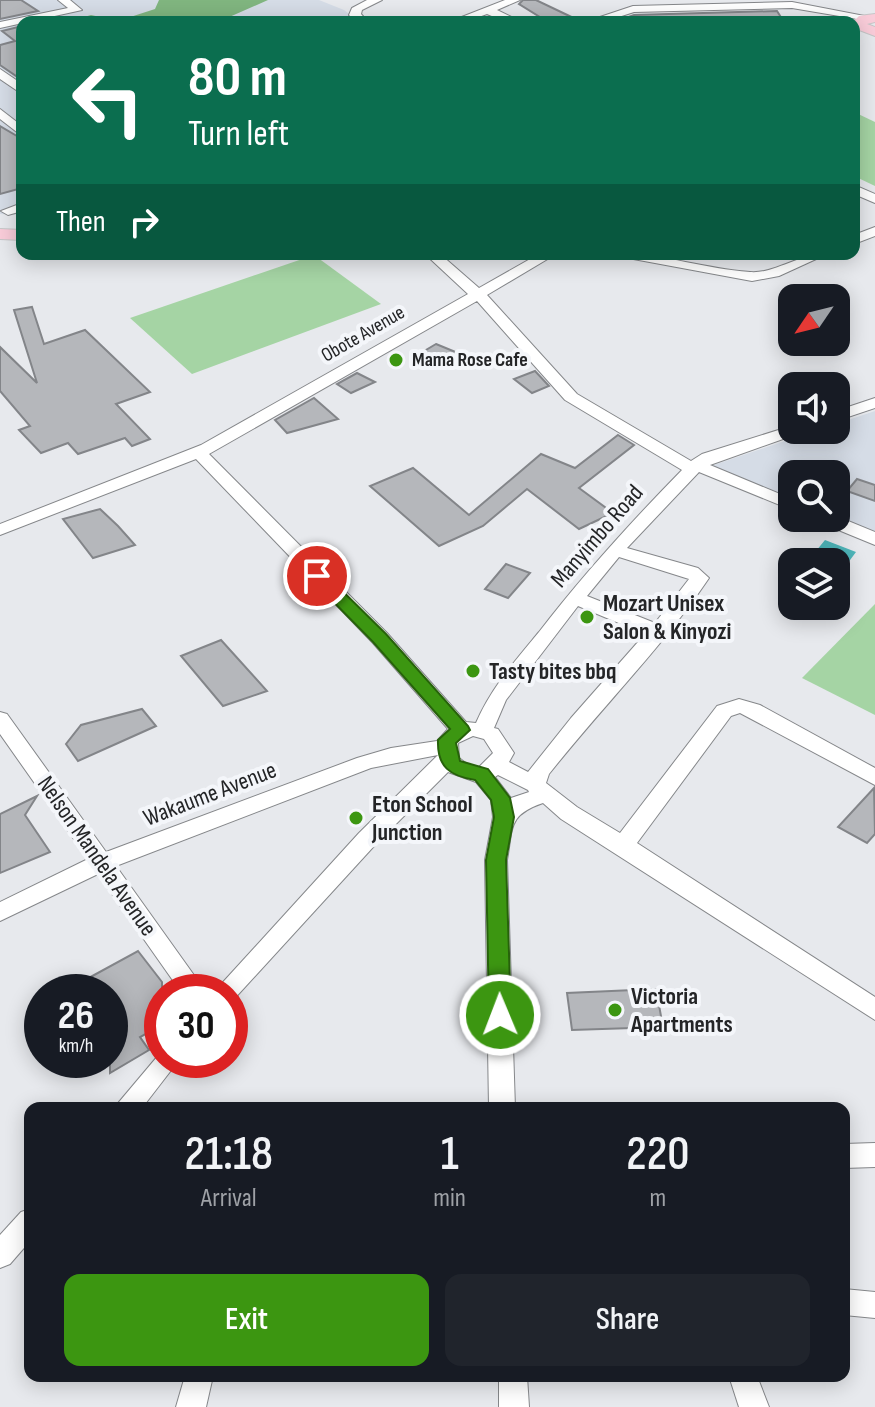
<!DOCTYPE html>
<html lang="en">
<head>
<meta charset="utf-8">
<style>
  body { margin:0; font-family:"Sofia Sans Condensed",sans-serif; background:#20242c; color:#f1f3f6; height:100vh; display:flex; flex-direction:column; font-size:30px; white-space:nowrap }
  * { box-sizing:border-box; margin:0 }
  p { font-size:26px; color:#9ea1a6 }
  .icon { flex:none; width:44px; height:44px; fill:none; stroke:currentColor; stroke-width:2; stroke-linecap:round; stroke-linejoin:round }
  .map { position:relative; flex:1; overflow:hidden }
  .details { position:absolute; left:24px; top:1102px; width:826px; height:280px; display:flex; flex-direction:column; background:#171b24; border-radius:16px; box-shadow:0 4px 20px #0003 }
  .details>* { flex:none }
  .guide { position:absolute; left:16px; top:16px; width:844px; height:244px; border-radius:16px; box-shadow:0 4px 20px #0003; background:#0b6e4f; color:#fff; overflow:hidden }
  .needle { width:52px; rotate:235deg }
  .buttons { position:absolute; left:778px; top:284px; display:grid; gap:16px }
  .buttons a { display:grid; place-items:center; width:72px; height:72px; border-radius:16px; background:#171b24; box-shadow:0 4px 20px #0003; font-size:40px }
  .speed { position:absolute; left:24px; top:974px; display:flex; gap:16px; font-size:40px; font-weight:700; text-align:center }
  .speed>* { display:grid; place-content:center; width:104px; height:104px; border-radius:50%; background:#171b24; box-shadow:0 4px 20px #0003; line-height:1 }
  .speed small { font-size:20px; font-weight:400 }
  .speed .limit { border:12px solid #d22; background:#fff; color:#111 }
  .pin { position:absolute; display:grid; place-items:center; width:68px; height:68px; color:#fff; margin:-34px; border:4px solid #fff; border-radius:50%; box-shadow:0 2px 8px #0007 }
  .me { position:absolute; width:88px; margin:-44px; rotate:359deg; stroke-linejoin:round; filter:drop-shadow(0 0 6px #0008) }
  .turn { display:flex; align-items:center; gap:28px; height:168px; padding:0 40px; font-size:36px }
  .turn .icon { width:104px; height:104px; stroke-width:2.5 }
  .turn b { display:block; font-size:56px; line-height:68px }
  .then { display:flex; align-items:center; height:76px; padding:0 40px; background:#0003; gap:16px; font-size:30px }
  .eta { display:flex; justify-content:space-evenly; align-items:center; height:136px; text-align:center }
  .eta b { font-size:48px; font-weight:600; line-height:56px }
  .cta { display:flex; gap:16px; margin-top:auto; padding:16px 40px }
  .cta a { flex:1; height:92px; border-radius:16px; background:#3c9611; color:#fff; font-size:32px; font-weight:600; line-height:92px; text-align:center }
  .cta a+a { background:#20242c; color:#f1f3f6 }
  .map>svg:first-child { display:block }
  .built { fill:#d5dce6 }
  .green { fill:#a5d4a4 }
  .forest { fill:#80b57f }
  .water { fill:#4eb6ba }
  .building { fill:#b5b7bb; stroke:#838589; stroke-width:2 }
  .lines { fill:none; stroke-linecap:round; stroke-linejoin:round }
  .minor-casing { stroke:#85878a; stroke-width:2 }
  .major-casing { stroke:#c6c6c7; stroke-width:2 }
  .minor { fill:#fff; fill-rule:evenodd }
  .major { fill:#f9ccd9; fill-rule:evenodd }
  .route { fill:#3c9611; stroke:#27620b; stroke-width:2 }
  .poi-dot { fill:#3c9611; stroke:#f4f6fa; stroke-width:3 }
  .labels { text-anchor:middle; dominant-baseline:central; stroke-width:8; stroke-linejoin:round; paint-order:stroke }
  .far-street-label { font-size:20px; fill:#242527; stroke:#f4f6fa }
  .far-poi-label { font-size:20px; font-weight:bold; fill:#242527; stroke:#f4f6fa; text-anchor:start }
  .street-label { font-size:24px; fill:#242527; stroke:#f4f6fa }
  .poi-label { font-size:24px; font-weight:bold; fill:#242527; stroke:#f4f6fa; text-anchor:start }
</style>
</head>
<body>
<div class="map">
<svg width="875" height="1407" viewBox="0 0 875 1407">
  <rect width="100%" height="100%" fill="#e7e9ed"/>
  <g class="built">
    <polygon points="0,0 319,0 344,10 360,22 22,22 22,215 0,214"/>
    <polygon points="875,411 875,532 836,516 836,474 792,474 792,498 711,466 817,430 836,430 836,424"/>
  </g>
  <g class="green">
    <polygon points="854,112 875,122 875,186 854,176"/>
    <polygon points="314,255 381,304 192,374 130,318"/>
    <polygon points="875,604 875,715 802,678"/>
  </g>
  <polygon class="forest" points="159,0 268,0 218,22 67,22 91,15 118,21 155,9"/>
  <polygon class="water" points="825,540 856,552 836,579 836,562 807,562"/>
  <g class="building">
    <polygon points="0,0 21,0 38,11 0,19"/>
    <polygon points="523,0 536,0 582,22 548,22 519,4"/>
    <polygon points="777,11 784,22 623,22 623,19 634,15"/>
    <polygon points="22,26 22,80 0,65 0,45 15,41 2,31"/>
    <polygon points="0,126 22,139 22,188 0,194"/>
    <polygon points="32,307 44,344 85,330 150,392 116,404 150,439 132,446 125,438 78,454 68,443 41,453 19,430 30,426 0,391 0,347 37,383 14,310"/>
    <polygon points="436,344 458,353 439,367 416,356"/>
    <polygon points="535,371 549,386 532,393 514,379"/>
    <polygon points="357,373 375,382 351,393 337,384"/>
    <polygon points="314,398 338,419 287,433 275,420"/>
    <polygon points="618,435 634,445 579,488 613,513 579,529 527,489 483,526 439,546 370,486 413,468 469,515 541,454 575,468"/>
    <polygon points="857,479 875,485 875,501 847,491"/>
    <polygon points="100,509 118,526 135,545 93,558 63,519"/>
    <polygon points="506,564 530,573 508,598 485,589"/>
    <polygon points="221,640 267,691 223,706 181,656"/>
    <polygon points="142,709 156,726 78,761 66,744 81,725"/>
    <polygon points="874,788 875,834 867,843 838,827"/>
    <polygon points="37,796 25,815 50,852 0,873 0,814"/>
    <polygon points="138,951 162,982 162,1025 140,1037 149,1050 110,1073 110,992 63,992"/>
    <polygon points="656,989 663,1027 572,1030 567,993"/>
  </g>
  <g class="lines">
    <defs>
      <g id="minor">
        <polygon points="58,0 70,0 82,10 0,28 0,22 68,8"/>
        <polygon points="367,0 382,0 362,10 361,14 368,22 356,22 349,15 352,8"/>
        <polygon points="505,0 520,0 497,10 522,22 506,22 487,14 465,22 449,22"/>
        <polygon points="792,2 875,18 869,21 792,8 634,12 603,22 585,22 633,6"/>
        <polygon points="0,69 22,84 22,94 0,79"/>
        <polygon points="0,109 22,126 22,136 0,119"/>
        <polygon points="854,185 875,194 875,203 854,194"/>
        <polygon points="22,203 22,211 8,215 1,211"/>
        <polygon points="875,227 875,236 854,244 854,235"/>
        <path d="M 425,254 L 440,254 L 479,288 L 539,254 L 556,254 L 487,295 L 577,394 L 691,461 L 702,454 L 788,427 L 792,426 L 792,430 L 802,430 L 800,433 L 710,465 L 792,499 L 792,510 L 699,472 L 627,548 L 698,568 L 709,578 C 662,648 601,708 549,774 L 546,783 L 577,807 L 620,833 L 717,706 L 739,699 L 760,705 L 875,768 L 875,785 L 740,713 L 731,716 L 637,843 L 875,997 L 875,1020 L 561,819 L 543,803 C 508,815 513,827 507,860 L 515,1108 L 489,1108 L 485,860 L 493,817 L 491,800 L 476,782 L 448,772 L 375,845 L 234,999 L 230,1000 L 230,992 L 214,992 L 359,833 L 438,755 L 371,768 L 116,866 L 206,992 L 181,992 L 98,874 L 0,921 L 0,902 L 88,859 L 0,734 L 0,712 L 7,714 L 106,852 L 357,758 L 391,748 L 437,741 L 448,729 L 373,643 L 196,459 L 0,535 L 0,524 L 201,445 L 468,294 ZM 477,301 L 565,400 L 682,470 C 631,522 583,575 539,632 C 515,661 491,688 476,723 L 466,722 L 387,633 L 209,454 ZM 619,557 L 689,579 L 655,623 L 587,596 ZM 578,606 L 645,634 L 571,718 L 528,772 L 509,762 L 514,753 L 498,729 L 494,728 L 506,700 ZM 473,736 L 484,739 L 493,753 L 479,767 L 471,767 L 459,758 L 458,743 ZM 498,775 L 528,790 L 529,792 L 511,798 L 495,777 Z"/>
        <path d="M 621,254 C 665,254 706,269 750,272 C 775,274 797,254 827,254 L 779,276 L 752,281 L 628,258 Z"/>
        <polygon points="875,398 875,408 836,421 836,411"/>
        <polygon points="836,516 875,532 875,545 819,522 816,518"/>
        <polygon points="162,1051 162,1060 179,1060 142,1108 114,1108"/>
        <polygon points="875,1143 875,1167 844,1168 844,1144"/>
        <polygon points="30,1209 30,1241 10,1264 0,1268 0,1235 21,1212"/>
        <polygon points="844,1289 875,1292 875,1318 844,1315"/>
        <polygon points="185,1376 213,1376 206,1407 176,1407"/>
        <polygon points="499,1376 527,1376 529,1407 499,1407"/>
        <polygon points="729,1376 757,1376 769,1407 739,1407"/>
      </g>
      <g id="major">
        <polygon points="875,14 875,22 867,24 875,27 875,36 854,28 853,22 859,16"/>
        <polygon points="0,229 22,230 22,240 0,239"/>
      </g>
    </defs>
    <use href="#minor" class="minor-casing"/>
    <use href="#major" class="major-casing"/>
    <use href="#minor" class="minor"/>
    <use href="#major" class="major"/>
  </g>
  <path class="route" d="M 317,570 L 323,572 L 386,634 L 468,726 L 470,730 L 456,743 L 460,761 L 488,769 L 510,798 L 514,817 L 506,860 L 511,1015 L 508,1021 L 500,1024 L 492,1021 L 489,1015 L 486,860 L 494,817 L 491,800 L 475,780 C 450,776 437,767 438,740 L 450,729 L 373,642 L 311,579 L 308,576 Z"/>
  <g class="poi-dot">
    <circle cx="396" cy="360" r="8"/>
    <circle cx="587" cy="617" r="8"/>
    <circle cx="473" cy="671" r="8"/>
    <circle cx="356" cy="818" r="8"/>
    <circle cx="615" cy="1010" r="8"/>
  </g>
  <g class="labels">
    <g class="far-street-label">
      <text transform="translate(363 334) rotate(-30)">Obote Avenue</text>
    </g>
    <g class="far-poi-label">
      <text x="412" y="360">Mama Rose Cafe</text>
    </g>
    <g class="street-label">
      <text transform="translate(597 536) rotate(-49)">Manyimbo Road</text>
      <text transform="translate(210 794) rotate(-21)">Wakaume Avenue</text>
      <text transform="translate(97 856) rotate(55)">Nelson Mandela Avenue</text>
    </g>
    <g class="poi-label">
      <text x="603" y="603">Mozart Unisex<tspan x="603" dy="28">Salon &amp; Kinyozi</tspan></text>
      <text x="489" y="671">Tasty bites bbq</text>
      <text x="372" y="804">Eton School<tspan x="372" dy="28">Junction</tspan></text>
      <text x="631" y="996">Victoria<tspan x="631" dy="28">Apartments</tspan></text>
    </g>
  </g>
</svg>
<div class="buttons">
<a><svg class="needle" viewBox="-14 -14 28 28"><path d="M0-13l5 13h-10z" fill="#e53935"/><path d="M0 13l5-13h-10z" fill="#9ea1a6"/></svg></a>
<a><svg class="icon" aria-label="sound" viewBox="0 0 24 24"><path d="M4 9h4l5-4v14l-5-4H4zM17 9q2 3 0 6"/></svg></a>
<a><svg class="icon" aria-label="search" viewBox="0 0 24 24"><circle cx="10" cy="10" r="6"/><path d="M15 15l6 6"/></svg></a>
<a><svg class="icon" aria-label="layers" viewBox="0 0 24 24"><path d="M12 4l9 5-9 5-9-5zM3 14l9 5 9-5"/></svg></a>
</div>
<div class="speed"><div>26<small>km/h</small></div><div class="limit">30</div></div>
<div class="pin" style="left:317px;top:576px;background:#d93025"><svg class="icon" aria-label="arrive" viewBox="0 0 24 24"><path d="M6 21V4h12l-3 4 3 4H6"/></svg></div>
<svg class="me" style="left:500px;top:1015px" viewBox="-20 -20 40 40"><circle r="17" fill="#3c9611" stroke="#fff" stroke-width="3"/><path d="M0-11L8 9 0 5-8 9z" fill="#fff"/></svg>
<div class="guide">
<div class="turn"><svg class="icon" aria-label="left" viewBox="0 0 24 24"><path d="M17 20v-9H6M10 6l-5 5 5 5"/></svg><div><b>80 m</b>Turn left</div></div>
<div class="then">Then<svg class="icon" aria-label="right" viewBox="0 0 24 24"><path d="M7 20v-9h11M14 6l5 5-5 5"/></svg></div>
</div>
<section class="details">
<div class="eta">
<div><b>21:18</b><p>Arrival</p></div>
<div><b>1</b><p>min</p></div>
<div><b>220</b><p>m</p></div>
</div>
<div class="cta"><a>Exit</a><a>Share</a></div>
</section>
</div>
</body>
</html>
